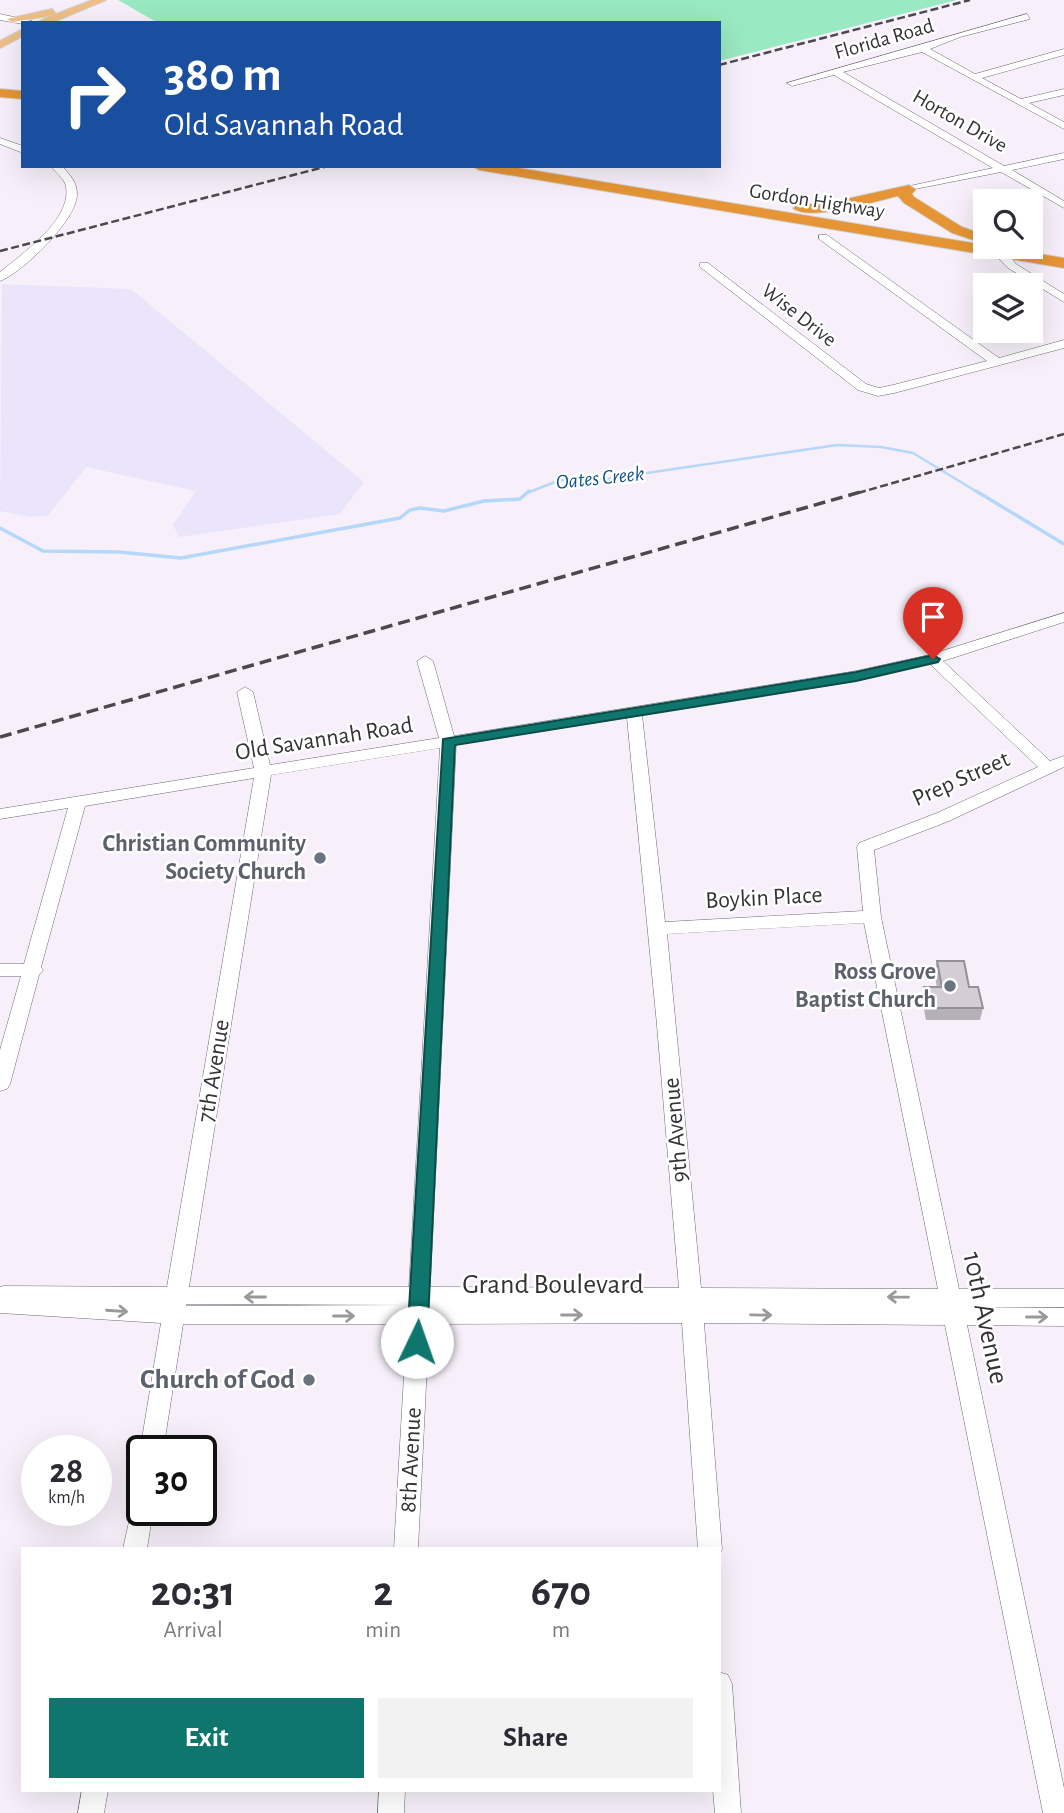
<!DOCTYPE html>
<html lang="en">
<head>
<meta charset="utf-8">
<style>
  body { margin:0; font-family:"Alegreya Sans",sans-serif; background:#f2f2f3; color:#2b2b33; height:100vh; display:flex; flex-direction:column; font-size:26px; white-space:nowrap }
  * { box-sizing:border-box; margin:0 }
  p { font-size:23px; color:#7c7c81 }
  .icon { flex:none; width:38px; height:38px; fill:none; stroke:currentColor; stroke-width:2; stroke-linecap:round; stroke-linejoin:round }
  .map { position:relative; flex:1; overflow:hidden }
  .sheet { position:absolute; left:21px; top:1547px; width:700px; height:245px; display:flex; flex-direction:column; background:#fff; border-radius:0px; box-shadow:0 7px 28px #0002 }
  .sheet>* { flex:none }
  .guide { position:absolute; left:21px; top:21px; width:700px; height:147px; border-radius:0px; box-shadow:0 7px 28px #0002; background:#1a4fa0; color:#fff; overflow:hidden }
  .tools { position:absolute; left:973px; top:189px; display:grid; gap:14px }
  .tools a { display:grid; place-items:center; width:70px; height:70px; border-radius:0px; background:#fff; box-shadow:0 7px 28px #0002; font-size:35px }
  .speed { position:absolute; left:21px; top:1435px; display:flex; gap:14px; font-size:35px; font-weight:700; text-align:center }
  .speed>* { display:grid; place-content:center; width:91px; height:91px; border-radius:50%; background:#fff; box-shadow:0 7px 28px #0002; line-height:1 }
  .speed small { font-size:18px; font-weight:400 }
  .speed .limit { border:4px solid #111; border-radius:10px; background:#fff; color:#111 }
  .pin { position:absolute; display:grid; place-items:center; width:60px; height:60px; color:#fff; margin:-72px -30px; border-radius:50% 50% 50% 0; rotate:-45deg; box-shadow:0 0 7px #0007 }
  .pin .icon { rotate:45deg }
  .me { position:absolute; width:77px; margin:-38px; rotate:3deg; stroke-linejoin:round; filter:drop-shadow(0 0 5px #0008) }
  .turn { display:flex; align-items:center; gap:24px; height:147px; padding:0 28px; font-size:32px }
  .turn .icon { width:91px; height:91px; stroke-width:2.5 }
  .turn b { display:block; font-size:49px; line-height:60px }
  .eta { display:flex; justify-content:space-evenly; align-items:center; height:119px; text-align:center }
  .eta b { font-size:42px; font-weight:700; line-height:49px }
  .cta { display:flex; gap:14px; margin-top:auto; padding:14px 28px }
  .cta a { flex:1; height:80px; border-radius:0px; background:#0f766e; color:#fff; font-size:28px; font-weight:700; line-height:80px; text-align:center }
  .cta a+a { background:#f2f2f3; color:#2b2b33 }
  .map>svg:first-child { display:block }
  .industrial { fill:#ebe5fb }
  .green { fill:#99e9c2 }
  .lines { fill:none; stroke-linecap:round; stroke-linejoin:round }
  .stream-far1 { stroke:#b5d8fa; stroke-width:2.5 }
  .stream { stroke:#b5d8fa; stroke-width:3.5 }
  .minor-casing { stroke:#6e6770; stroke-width:1 }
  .major-casing { stroke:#d3d2d3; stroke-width:2 }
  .highway-casing { stroke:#d3d2d3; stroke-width:2 }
  .minor { fill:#fff; fill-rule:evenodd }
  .major { fill:#efbf86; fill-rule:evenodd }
  .highway { fill:#e59535; fill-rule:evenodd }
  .rail-far1 { stroke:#4c494d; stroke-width:2.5; stroke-dasharray:8 3.5; stroke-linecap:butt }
  .rail { stroke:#4c494d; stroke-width:3.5; stroke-dasharray:12 6; stroke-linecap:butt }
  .wall { fill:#b6b0b8 }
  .building { fill:#d4cdd6; stroke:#949096; stroke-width:2 }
  .oneway { stroke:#9a989a }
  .route { fill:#0f766e; stroke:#0a4d48; stroke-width:2 }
  .worship-dot { fill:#6b7280; stroke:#fff; stroke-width:2.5 }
  .labels { text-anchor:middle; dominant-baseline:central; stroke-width:5; stroke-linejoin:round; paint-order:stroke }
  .far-street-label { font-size:21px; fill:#353236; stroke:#fff }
  .far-water-label { font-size:21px; font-style:italic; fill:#135386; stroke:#fff }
  .street-label { font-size:24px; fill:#353236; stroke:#fff }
  .worship-label { font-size:24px; font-weight:bold; fill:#5b616d; stroke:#fff; text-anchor:end }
  .near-street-label { font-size:28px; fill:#353236; stroke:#fff }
  .near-worship-label { font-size:28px; font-weight:bold; fill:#5b616d; stroke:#fff; text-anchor:end }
</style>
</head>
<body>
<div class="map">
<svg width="1064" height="1813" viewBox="0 0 1064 1813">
  <rect width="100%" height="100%" fill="#f7f0fa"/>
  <polygon class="industrial" points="2,284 131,289 364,482 340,514 179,537 173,525 196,491 86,467 48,516 30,517 0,511"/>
  <polygon class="green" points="118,0 957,0 719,61 719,23 158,23"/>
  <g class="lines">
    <polyline class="stream-far1" points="527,493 560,480 606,479 837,445 881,447 913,453 979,493"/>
    <g class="stream">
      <polyline points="976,491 1064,544"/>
      <polyline points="0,528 43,551 119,552 181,558 400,518 410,510 420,508 444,511 484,501 520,499 529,491"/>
    </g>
    <defs>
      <g id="minor">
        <polygon points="0,14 32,21 33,23 23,24 0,20"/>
        <polygon points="1027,14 1030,19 960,37 930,49 975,74 1064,49 1064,55 982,78 1021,99 1064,89 1064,95 1029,103 1064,122 1064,129 922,52 843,72 1004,166 1064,153 1064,159 1012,170 1064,201 1064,208 1001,172 905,191 905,187 993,168 834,75 792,86 787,83"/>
        <polygon points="0,138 23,146 23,153 0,144"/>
        <path d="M 51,166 L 62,166 C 70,175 77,182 77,194 C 78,219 22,273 0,281 L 0,272 C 22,254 76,217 65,183 C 62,177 55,172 51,166 Z"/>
        <polygon points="819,235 827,235 999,358 1064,340 1064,348 894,393 878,396 858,390 700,267 700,263 708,263 866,384 879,388 893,385 987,361 819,239"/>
        <polygon points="1003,252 1011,252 1012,259 1016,264 1064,294 1064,302 1008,268 1000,260"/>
        <path d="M 1064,613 L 1064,622 L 943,661 L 1050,761 L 1064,756 L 1064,767 L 949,821 L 874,850 L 881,917 L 959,1289 L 1064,1289 L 1064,1307 L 963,1307 L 1064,1308 L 1064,1326 L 967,1325 L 1064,1788 L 1064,1813 L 1043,1813 L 945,1325 L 704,1323 L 722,1549 L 719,1555 L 719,1549 L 698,1549 L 682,1323 L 429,1324 L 418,1549 L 394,1549 L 407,1324 L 183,1324 L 163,1451 L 142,1451 L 142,1456 L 140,1451 L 161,1323 L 0,1313 L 0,1287 L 4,1286 L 167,1287 L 254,778 L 85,806 L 41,967 L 43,970 L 39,975 L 10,1084 L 7,1089 L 0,1091 L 0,1050 L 21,976 L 0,976 L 0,964 L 24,964 L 68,808 L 0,819 L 0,809 L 254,768 L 237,692 L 245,687 L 253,692 L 270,765 L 439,738 L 417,661 L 425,656 L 433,661 L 454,736 L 856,671 L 929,655 ZM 930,664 L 1038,767 L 937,813 L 859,843 L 857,847 L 863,911 L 665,922 L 642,715 L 856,681 ZM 627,718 L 657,1025 L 679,1288 L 430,1287 L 456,745 ZM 440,748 L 409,1287 L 189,1287 L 271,775 ZM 864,923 L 938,1289 L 701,1288 L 667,934 ZM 186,1304 L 408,1305 L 186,1306 Z"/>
        <polygon points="142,1496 142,1510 153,1510 147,1549 123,1549 134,1499"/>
        <polygon points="719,1672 728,1675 732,1684 741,1813 715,1813 713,1790 719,1790"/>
        <polygon points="82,1790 108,1790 104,1813 78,1813"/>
        <polygon points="379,1790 405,1790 404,1813 378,1813"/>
      </g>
      <g id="major">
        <polygon points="92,0 106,0 51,23 36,23 53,15 12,22 7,19 52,9 56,14"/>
        <polygon points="23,29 23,36 0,48 0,41"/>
      </g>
      <g id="highway">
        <polygon points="0,89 23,91 23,99 0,97"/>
        <polygon points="472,166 506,166 1064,258 1064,268 479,170"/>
        <path d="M 909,185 L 916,189 L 912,194 L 914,197 L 962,227 L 985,235 L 985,244 L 952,233 L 904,203 L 898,196 C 876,201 809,222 793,208 L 800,204 L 824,204 Z"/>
      </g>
    </defs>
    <use href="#minor" class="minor-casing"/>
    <use href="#major" class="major-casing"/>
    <use href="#highway" class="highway-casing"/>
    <use href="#minor" class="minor"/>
    <use href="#major" class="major"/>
    <use href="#highway" class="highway"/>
    <g class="rail-far1">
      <polyline points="719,65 970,0"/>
      <polyline points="0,251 328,166"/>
      <polyline points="858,493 1064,434"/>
    </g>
    <polyline class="rail" points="0,737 864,491"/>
  </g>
  <polygon class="wall" points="937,961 969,987 983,1008 980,1020 926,1020 922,999 924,987 937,987 934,973"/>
  <polygon class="building" points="937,961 964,961 969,987 978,987 983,1008 928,1008 924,987 942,987"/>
  <defs><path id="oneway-shaft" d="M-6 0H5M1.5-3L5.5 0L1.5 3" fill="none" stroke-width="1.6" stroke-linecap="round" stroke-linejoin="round" transform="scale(1.75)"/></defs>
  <g class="oneway">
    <use href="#oneway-shaft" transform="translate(255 1297) rotate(-180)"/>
    <use href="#oneway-shaft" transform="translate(898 1297) rotate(-179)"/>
    <use href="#oneway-shaft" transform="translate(117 1311) rotate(4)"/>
    <use href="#oneway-shaft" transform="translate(572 1315)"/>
    <use href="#oneway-shaft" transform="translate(761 1315) rotate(1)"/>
    <use href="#oneway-shaft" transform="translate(344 1316)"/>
    <use href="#oneway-shaft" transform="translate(1037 1317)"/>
  </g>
  <polygon class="route" points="933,655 940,659 938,662 856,681 455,745 427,1342 424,1348 417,1350 410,1348 407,1342 443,739 856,672"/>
  <g class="worship-dot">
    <circle cx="320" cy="858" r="7"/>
    <circle cx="950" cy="986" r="7"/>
    <circle cx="309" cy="1380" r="7"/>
  </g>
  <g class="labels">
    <g class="far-street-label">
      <text transform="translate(884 39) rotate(-16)">Florida Road</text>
      <text transform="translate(960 121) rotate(30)">Horton Drive</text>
      <text transform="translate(817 201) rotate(9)">Gordon Highway</text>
      <text transform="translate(799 315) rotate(38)">Wise Drive</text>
    </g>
    <g class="far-water-label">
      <text transform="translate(600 478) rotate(-6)">Oates Creek</text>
    </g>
    <g class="street-label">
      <text transform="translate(324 739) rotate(-9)">Old Savannah Road</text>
      <text transform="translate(961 779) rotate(-24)">Prep Street</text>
      <text transform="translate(764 898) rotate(-3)">Boykin Place</text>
      <text transform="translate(214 1071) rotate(-81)">7th Avenue</text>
      <text transform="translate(676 1130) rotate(-95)">9th Avenue</text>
      <text transform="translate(411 1460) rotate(-87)">8th Avenue</text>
    </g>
    <g class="worship-label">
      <text x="306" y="844">Christian Community<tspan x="306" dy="28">Society Church</tspan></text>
      <text x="936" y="972">Ross Grove<tspan x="936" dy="28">Baptist Church</tspan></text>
    </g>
    <g class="near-street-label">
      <text x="553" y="1285">Grand Boulevard</text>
      <text transform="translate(985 1318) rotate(78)">10th Avenue</text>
    </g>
    <g class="near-worship-label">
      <text x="295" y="1380">Church of God</text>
    </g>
  </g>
</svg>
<div class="tools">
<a><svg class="icon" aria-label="search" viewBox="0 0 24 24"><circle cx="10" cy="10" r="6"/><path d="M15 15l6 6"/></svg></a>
<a><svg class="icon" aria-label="layers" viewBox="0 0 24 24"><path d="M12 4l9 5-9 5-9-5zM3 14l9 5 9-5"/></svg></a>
</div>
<div class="speed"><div>28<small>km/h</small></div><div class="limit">30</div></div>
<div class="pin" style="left:933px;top:659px;background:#d93025"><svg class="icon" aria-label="arrive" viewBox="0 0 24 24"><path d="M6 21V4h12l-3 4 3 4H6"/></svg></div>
<svg class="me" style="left:417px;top:1342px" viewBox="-20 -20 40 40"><circle r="19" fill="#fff"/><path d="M0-13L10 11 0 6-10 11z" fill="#0f766e"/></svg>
<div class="guide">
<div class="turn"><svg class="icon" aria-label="right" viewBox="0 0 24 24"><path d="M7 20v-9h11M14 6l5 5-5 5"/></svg><div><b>380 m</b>Old Savannah Road</div></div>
</div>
<section class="sheet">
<div class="eta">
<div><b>20:31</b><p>Arrival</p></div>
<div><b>2</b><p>min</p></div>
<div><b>670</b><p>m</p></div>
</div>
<div class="cta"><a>Exit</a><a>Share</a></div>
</section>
</div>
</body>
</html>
